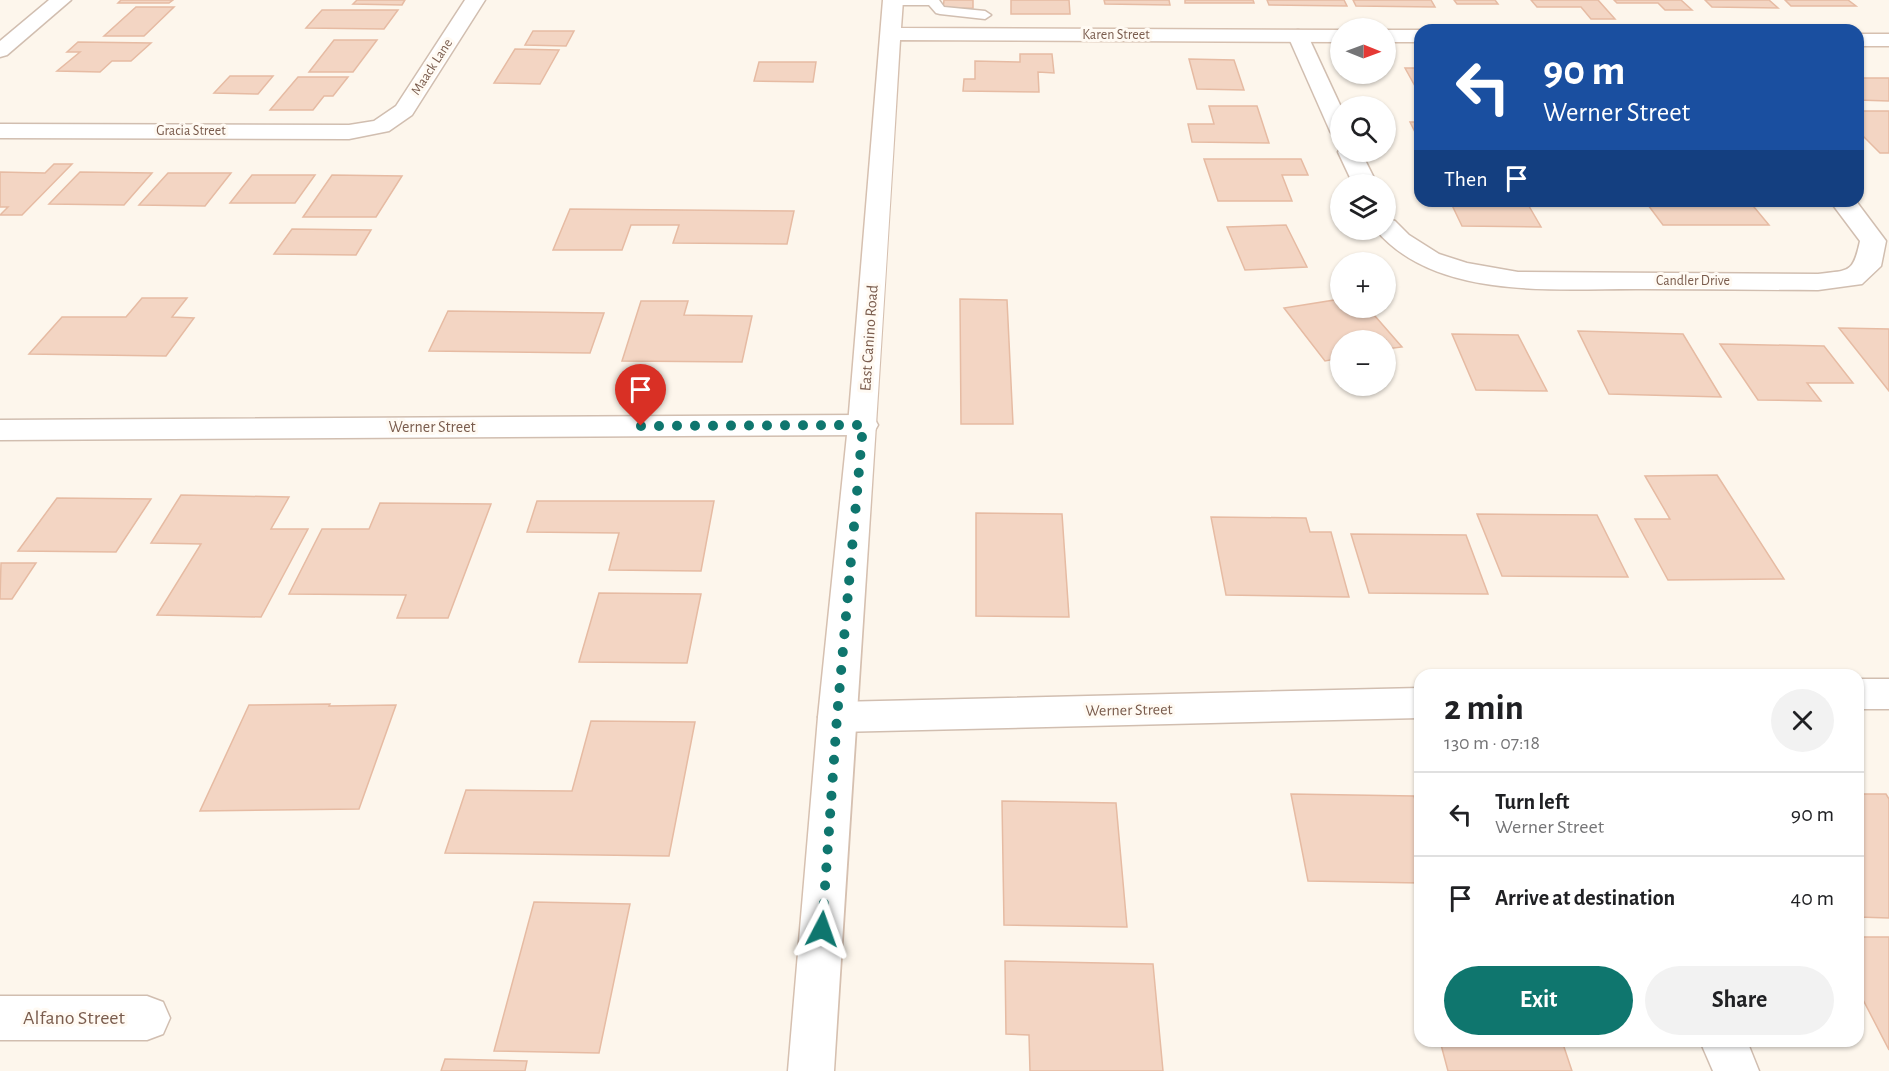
<!DOCTYPE html>
<html lang="en">
<head>
<meta charset="utf-8">
<style>
  body { margin:0; font-family:"Alegreya Sans",sans-serif; background:#f2f2f2; color:#202124; height:100vh; display:flex; flex-direction:column; font-size:22px; white-space:nowrap }
  * { box-sizing:border-box; margin:0 }
  p { font-size:20px; color:#757577 }
  .icon { flex:none; width:33px; height:33px; fill:none; stroke:currentColor; stroke-width:2; stroke-linecap:round; stroke-linejoin:round }
  .map { position:relative; flex:1; overflow:hidden }
  .details { position:absolute; left:1414px; top:669px; width:450px; height:378px; display:flex; flex-direction:column; background:#fff; border-radius:18px; box-shadow:0 2px 4px #0004 }
  .details>* { flex:none }
  .guide { position:absolute; left:1414px; top:24px; width:450px; height:183px; border-radius:18px; box-shadow:0 2px 4px #0004; background:#1a4fa0; color:#fff; overflow:hidden }
  .needle { width:39px; rotate:91deg }
  .tools { position:absolute; left:1330px; top:18px; display:grid; gap:12px }
  .tools a { display:grid; place-items:center; width:66px; height:66px; border-radius:50%; background:#fff; box-shadow:0 2px 4px #0004; font-size:30px }
  .pin { position:absolute; display:grid; place-items:center; width:51px; height:51px; color:#fff; margin:-62px -26px; border-radius:50% 50% 50% 0; rotate:-45deg; box-shadow:0 0 6px #0007 }
  .pin .icon { rotate:45deg }
  .me { position:absolute; width:66px; margin:-33px; rotate:4deg; stroke-linejoin:round; filter:drop-shadow(0 0 4px #0008) }
  .turn { display:flex; align-items:center; gap:21px; height:126px; padding:0 30px; font-size:27px }
  .turn .icon { width:78px; height:78px; stroke-width:2.5 }
  .turn b { display:block; font-size:42px; line-height:51px }
  .then { display:flex; align-items:center; height:57px; padding:0 30px; background:#0003; gap:12px; font-size:22px }
  .round { display:grid; place-items:center; flex:none; width:63px; height:63px; border-radius:32px; background:#f2f2f2 }
  .summary { display:flex; align-items:center; justify-content:space-between; height:102px; padding:0 30px }
  h1 { font-size:36px; font-weight:600; line-height:45px }
  .cta { display:flex; gap:12px; margin-top:auto; padding:12px 30px }
  .cta a { flex:1; height:69px; border-radius:36px; background:#0f766e; color:#fff; font-size:24px; font-weight:600; line-height:69px; text-align:center }
  .cta a+a { background:#f2f2f2; color:#202124 }
  ul { padding:0; list-style:none }
  li { display:flex; align-items:center; gap:18px; height:84px; padding:0 30px; border-top:2px solid #e0e0e0 }
  li div { flex:1 }
  li b { display:block; font-size:22px }
  li em { font-style:normal }
  .map>svg:first-child { display:block }
  .building { fill:#f3d5c3; stroke:#e6bba3; stroke-width:1.5 }
  .lines { fill:none; stroke-linecap:round; stroke-linejoin:round }
  .lane-casing { stroke:#d1beb0; stroke-width:3 }
  .street-casing { stroke:#d1beb0; stroke-width:3 }
  .secondary-casing { stroke:#d6c0b0; stroke-width:3 }
  .lane { fill:#fff; fill-rule:evenodd }
  .street { fill:#fff; fill-rule:evenodd }
  .secondary { fill:#fff; fill-rule:evenodd }
  .route { stroke:#0f766e; stroke-width:10; stroke-dasharray:0 18 }
  .labels { text-anchor:middle; dominant-baseline:central; stroke-width:6; stroke-linejoin:round; paint-order:stroke }
  .far-street-label { font-size:14px; fill:#7a5c4d; stroke:#fffaf3 }
  .street-label { font-size:16px; fill:#7a5c4d; stroke:#fffaf3 }
  .near-street-label { font-size:20px; fill:#7a5c4d; stroke:#fffaf3 }
</style>
</head>
<body>
<div class="map">
<svg width="1889" height="1071" viewBox="0 0 1889 1071">
  <rect width="100%" height="100%" fill="#fdf6ec"/>
  <g class="building">
    <polygon points="121,0 173,0 169,3 118,3"/>
    <polygon points="357,0 405,0 402,5 353,4"/>
    <polygon points="944,0 973,0 973,8 943,9"/>
    <polygon points="1011,0 1069,0 1070,14 1011,14"/>
    <polygon points="1104,0 1169,0 1170,5 1105,4"/>
    <polygon points="1185,0 1253,0 1254,3 1185,3"/>
    <polygon points="1267,0 1344,0 1347,6 1269,5"/>
    <polygon points="1353,0 1431,0 1435,7 1356,6"/>
    <polygon points="1454,0 1495,0 1498,4 1457,4"/>
    <polygon points="1531,0 1598,0 1615,19 1591,19 1581,7 1537,7"/>
    <polygon points="1614,0 1681,0 1692,10 1665,10 1658,3 1617,3"/>
    <polygon points="1705,0 1769,0 1778,8 1712,7"/>
    <polygon points="1785,0 1848,0 1856,6 1791,6"/>
    <polygon points="136,7 174,7 144,36 104,36"/>
    <polygon points="322,10 398,10 384,29 306,28"/>
    <polygon points="533,31 574,31 566,46 525,45"/>
    <polygon points="334,40 377,40 353,72 309,72"/>
    <polygon points="78,42 151,43 131,61 112,61 100,72 57,71 80,52 67,52"/>
    <polygon points="515,49 559,50 540,84 494,83"/>
    <polygon points="1020,54 1052,54 1054,73 1038,72 1039,92 963,91 964,79 975,79 975,61 1020,62"/>
    <polygon points="1189,59 1234,60 1244,90 1197,89"/>
    <polygon points="759,62 816,62 813,82 754,81"/>
    <polygon points="1405,68 1420,68 1420,86 1415,86"/>
    <polygon points="1858,73 1864,78 1889,78 1889,101 1858,100"/>
    <polygon points="230,76 273,76 258,94 214,93"/>
    <polygon points="298,77 348,77 333,96 324,96 313,110 270,110"/>
    <polygon points="1209,106 1257,106 1269,143 1192,142 1188,124 1214,124"/>
    <polygon points="1858,111 1889,111 1889,153 1880,153 1858,131"/>
    <polygon points="1410,122 1420,122 1420,142"/>
    <polygon points="1204,159 1301,159 1308,175 1282,175 1292,201 1218,201"/>
    <polygon points="54,164 72,164 22,215 0,215 8,207 0,207 0,172 45,173"/>
    <polygon points="80,172 152,173 124,205 49,204"/>
    <polygon points="168,173 231,173 205,206 139,205"/>
    <polygon points="252,175 315,175 295,203 230,203"/>
    <polygon points="332,175 402,176 376,217 303,217"/>
    <polygon points="1450,201 1526,201 1541,227 1462,226"/>
    <polygon points="1645,201 1749,201 1769,225 1663,225"/>
    <polygon points="570,209 794,211 787,244 673,243 679,225 631,225 622,250 553,250"/>
    <polygon points="1286,225 1307,267 1245,270 1227,227"/>
    <polygon points="292,229 371,230 356,255 274,254"/>
    <polygon points="142,298 187,298 172,317 194,318 166,356 29,354 62,317 126,317"/>
    <polygon points="960,299 1007,300 1013,424 961,424"/>
    <polygon points="1341,299 1341,308 1368,308 1402,347 1386,349 1386,340 1341,340 1341,358 1325,361 1284,308"/>
    <polygon points="641,301 688,301 684,315 752,316 742,362 622,361"/>
    <polygon points="448,311 604,313 590,353 429,351"/>
    <polygon points="1839,328 1889,329 1889,391"/>
    <polygon points="1578,331 1683,334 1721,397 1609,394"/>
    <polygon points="1452,334 1518,335 1547,391 1476,390"/>
    <polygon points="1720,344 1824,346 1853,383 1807,383 1821,401 1758,400"/>
    <polygon points="1717,475 1784,579 1668,580 1635,519 1670,519 1645,476"/>
    <polygon points="181,495 289,497 271,529 308,529 261,617 157,615 201,544 151,543"/>
    <polygon points="57,498 151,499 116,552 18,551"/>
    <polygon points="537,501 714,501 701,571 609,570 619,533 527,532"/>
    <polygon points="380,503 491,504 448,618 397,618 406,595 289,594 322,529 369,529"/>
    <polygon points="976,513 1062,514 1069,617 976,616"/>
    <polygon points="1477,514 1597,515 1628,577 1502,576"/>
    <polygon points="1211,517 1306,518 1310,532 1331,532 1349,597 1226,595"/>
    <polygon points="1351,534 1466,535 1488,594 1369,593"/>
    <polygon points="1,563 36,563 12,599 0,599"/>
    <polygon points="599,593 701,594 687,663 579,662"/>
    <polygon points="330,704 329,706 396,705 359,809 200,811 249,705"/>
    <polygon points="591,721 695,722 669,856 445,853 466,790 572,791"/>
    <polygon points="1291,794 1414,796 1420,820 1420,883 1308,881"/>
    <polygon points="1858,794 1886,794 1889,799 1889,918 1858,917"/>
    <polygon points="1002,801 1116,803 1127,927 1004,925"/>
    <polygon points="534,902 630,904 599,1053 494,1051"/>
    <polygon points="1858,937 1889,937 1889,1050 1858,990"/>
    <polygon points="1005,961 1153,964 1163,1071 1030,1071 1029,1035 1006,1034"/>
    <polygon points="1440,1041 1562,1041 1572,1071 1448,1071"/>
    <polygon points="445,1059 527,1061 525,1071 441,1071"/>
  </g>
  <g class="lines">
    <defs>
      <polygon id="lane" points="888,0 939,0 944,7 985,11 991,15 985,19 940,14 936,13 929,5 893,5 889,4"/>
      <g id="street">
        <polygon points="49,0 71,0 7,55 0,57 0,41"/>
        <polygon points="465,0 485,0 412,115 389,131 349,139 0,138 0,124 349,125 374,121 396,106"/>
        <polygon points="1298,30 1305,32 1308,36 1341,107 1341,138 1333,136 1330,131 1288,36 1291,32"/>
        <polygon points="1341,148 1341,152 1361,152 1377,184 1353,184 1338,152"/>
        <path d="M 1830,201 L 1856,201 L 1886,241 L 1881,266 L 1862,284 L 1818,290 C 1760,290 1702,289 1644,289 C 1559,288 1437,302 1376,230 L 1386,230 L 1386,218 L 1395,221 L 1409,235 L 1439,254 L 1467,263 L 1518,272 L 1818,274 C 1849,270 1853,274 1860,241 Z"/>
        <polygon points="863,415 874,418 878,425 874,432 863,435 0,440 0,420"/>
        <rect x="1858" y="679" width="31" height="30"/>
        <polygon points="1420,688 1420,718 837,732 824,728 818,717 824,706 837,702"/>
        <polygon points="0,996 147,996 163,1002 170,1018 163,1034 147,1040 0,1040"/>
        <polygon points="1700,1041 1747,1041 1759,1071 1713,1071"/>
      </g>
      <g id="secondary">
        <path d="M 883,0 L 903,0 L 901,28 L 1341,30 L 1341,42 L 900,40 C 880,384 855,727 834,1071 L 788,1071 L 818,717 L 848,425 Z"/>
        <rect x="1386" y="30" width="34" height="12"/>
        <rect x="1858" y="34" width="31" height="12"/>
      </g>
    </defs>
    <use href="#lane" class="lane-casing"/>
    <use href="#street" class="street-casing"/>
    <use href="#secondary" class="secondary-casing"/>
    <use href="#lane" class="lane"/>
    <use href="#street" class="street"/>
    <use href="#secondary" class="secondary"/>
  </g>
  <g class="lines">
    <polyline class="route" points="641,426 863,425 837,717 822,929"/>
  </g>
  <g class="labels">
    <g class="far-street-label">
      <text x="1116" y="35">Karen Street</text>
      <text transform="translate(432 67) rotate(-57)">Maack Lane</text>
      <text x="191" y="131">Gracia Street</text>
      <text x="1693" y="281">Candler Drive</text>
    </g>
    <g class="street-label">
      <text transform="translate(869 338) rotate(-86)">East Canino Road</text>
      <text x="432" y="427">Werner Street</text>
      <text transform="translate(1129 710) rotate(-1)">Werner Street</text>
    </g>
    <g class="near-street-label">
      <text x="74" y="1018">Alfano Street</text>
    </g>
  </g>
</svg>
<div class="tools">
<a><svg class="needle" viewBox="-14 -14 28 28"><path d="M0-13l5 13h-10z" fill="#e53935"/><path d="M0 13l5-13h-10z" fill="#757577"/></svg></a>
<a><svg class="icon" aria-label="search" viewBox="0 0 24 24"><circle cx="10" cy="10" r="6"/><path d="M15 15l6 6"/></svg></a>
<a><svg class="icon" aria-label="layers" viewBox="0 0 24 24"><path d="M12 4l9 5-9 5-9-5zM3 14l9 5 9-5"/></svg></a>
<a>+</a>
<a>−</a>
</div>
<div class="pin" style="left:641px;top:426px;background:#d93025"><svg class="icon" aria-label="arrive" viewBox="0 0 24 24"><path d="M6 21V4h12l-3 4 3 4H6"/></svg></div>
<svg class="me" style="left:822px;top:929px" viewBox="-20 -20 40 40"><path d="M0-17L14 15 0 8-14 15z" fill="#0f766e" stroke="#fff" stroke-width="4"/></svg>
<div class="guide">
<div class="turn"><svg class="icon" aria-label="left" viewBox="0 0 24 24"><path d="M17 20v-9H6M10 6l-5 5 5 5"/></svg><div><b>90 m</b>Werner Street</div></div>
<div class="then">Then<svg class="icon" aria-label="arrive" viewBox="0 0 24 24"><path d="M6 21V4h12l-3 4 3 4H6"/></svg></div>
</div>
<section class="details">
<div class="summary"><div><h1>2 min</h1><p>130 m · 07:18</p></div><a class="round"><svg class="icon" aria-label="close" viewBox="0 0 24 24"><path d="M6 6l12 12M18 6L6 18"/></svg></a></div>
<ul>
<li><svg class="icon" aria-label="left" viewBox="0 0 24 24"><path d="M17 20v-9H6M10 6l-5 5 5 5"/></svg><div><b>Turn left</b><p>Werner Street</p></div><em>90 m</em></li>
<li><svg class="icon" aria-label="arrive" viewBox="0 0 24 24"><path d="M6 21V4h12l-3 4 3 4H6"/></svg><div><b>Arrive at destination</b></div><em>40 m</em></li>
</ul>
<div class="cta"><a>Exit</a><a>Share</a></div>
</section>
</div>
</body>
</html>
